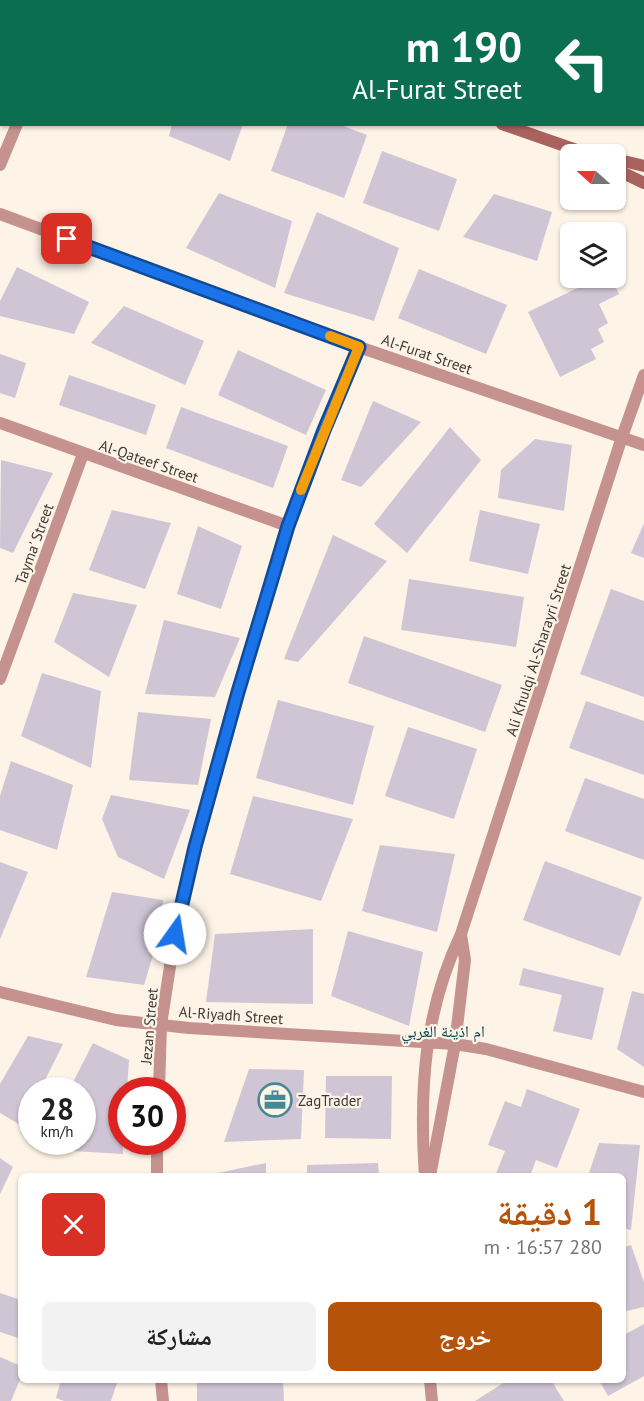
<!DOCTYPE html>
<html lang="ar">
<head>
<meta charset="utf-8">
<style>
  body { margin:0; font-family:"PT Sans","Noto Naskh Arabic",sans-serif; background:#f2f2f2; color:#202124; direction:rtl; height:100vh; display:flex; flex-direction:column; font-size:22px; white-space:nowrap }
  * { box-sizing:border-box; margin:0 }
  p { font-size:20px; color:#757577 }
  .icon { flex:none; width:33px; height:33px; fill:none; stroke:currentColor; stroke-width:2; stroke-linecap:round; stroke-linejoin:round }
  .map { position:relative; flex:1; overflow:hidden; direction:ltr }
  .sheet { position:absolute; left:18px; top:1173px; width:608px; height:210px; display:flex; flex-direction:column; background:#fff; border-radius:9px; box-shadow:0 2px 4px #0004; direction:rtl }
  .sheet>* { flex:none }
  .guide { position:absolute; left:0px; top:0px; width:645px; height:126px; box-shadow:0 2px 4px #0004; direction:rtl; background:#0b6e4f; color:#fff; overflow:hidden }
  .needle { width:39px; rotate:291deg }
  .buttons { position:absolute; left:560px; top:144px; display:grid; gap:12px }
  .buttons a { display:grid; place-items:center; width:66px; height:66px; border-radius:9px; background:#fff; box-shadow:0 2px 4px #0004; font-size:30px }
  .speed { position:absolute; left:18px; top:1077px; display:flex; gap:12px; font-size:30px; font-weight:700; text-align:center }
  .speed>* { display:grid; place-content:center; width:78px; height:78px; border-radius:50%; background:#fff; box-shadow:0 2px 4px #0004; line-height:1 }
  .speed small { font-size:15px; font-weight:400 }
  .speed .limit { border:9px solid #d22; background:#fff; color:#111 }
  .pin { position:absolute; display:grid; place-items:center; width:51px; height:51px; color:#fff; margin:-26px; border-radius:12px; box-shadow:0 3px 9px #0006 }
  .me { position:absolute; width:66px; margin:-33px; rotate:13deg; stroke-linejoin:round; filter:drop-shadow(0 0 4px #0008) }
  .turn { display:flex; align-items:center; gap:21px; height:126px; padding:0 24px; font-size:27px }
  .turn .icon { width:78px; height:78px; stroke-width:2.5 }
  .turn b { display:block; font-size:42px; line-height:51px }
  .round { display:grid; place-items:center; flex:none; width:63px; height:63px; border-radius:9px; background:#f2f2f2 }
  .summary { display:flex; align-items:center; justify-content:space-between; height:102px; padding:0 24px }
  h1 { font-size:36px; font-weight:800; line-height:45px; color:#b45309 }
  .cta { display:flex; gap:12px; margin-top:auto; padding:12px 24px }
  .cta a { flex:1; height:69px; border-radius:9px; background:#b45309; color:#fff; font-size:24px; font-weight:800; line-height:69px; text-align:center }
  .cta a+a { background:#f2f2f2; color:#202124 }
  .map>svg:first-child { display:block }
  .building { fill:#d0c5d5 }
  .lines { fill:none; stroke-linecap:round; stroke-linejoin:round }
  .minor { stroke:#c5928f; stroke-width:12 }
  .secondary { stroke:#a9625e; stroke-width:12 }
  .route-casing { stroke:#114b97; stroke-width:15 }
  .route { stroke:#1a73e8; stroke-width:10 }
  .slow { stroke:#f59e0b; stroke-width:10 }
  .labels { text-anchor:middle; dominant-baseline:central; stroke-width:4.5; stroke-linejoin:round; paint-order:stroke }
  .street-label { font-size:15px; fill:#3f3a34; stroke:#fef3e7 }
  .poi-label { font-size:15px; fill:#3f3a34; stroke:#fef3e7; text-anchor:start }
  .neighbourhood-label { font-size:16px; fill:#05444f; stroke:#fef3e7 }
</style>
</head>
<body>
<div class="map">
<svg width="644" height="1401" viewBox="0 0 644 1401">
  <rect width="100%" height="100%" fill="#fef3e7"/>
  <g class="building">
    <polygon points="172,124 243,124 230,161 169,136"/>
    <polygon points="288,124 338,124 367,135 344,198 271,171"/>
    <polygon points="382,151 457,179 439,231 363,203"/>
    <polygon points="219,193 292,221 275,288 186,248"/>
    <polygon points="494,194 552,212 537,261 463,237"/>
    <polygon points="317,212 399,248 374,321 284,293"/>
    <polygon points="17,267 89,302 74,334 0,316 0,301"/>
    <polygon points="419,269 507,305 486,354 398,318"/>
    <polygon points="598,278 611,278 619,294 599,304 608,323 598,329 604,342 591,349 596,359 560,377 528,312"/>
    <polygon points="124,306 204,341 185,385 91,343"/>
    <polygon points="238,350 326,390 306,435 218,395"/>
    <polygon points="0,354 26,363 15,398 0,393"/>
    <polygon points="69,375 156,405 146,435 59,405"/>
    <polygon points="373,401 421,422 361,487 341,480"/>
    <polygon points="181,407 288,446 273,488 166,448"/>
    <polygon points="450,427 481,460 407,553 374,524"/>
    <polygon points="535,439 572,445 564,511 498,498 501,470"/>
    <polygon points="1,460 53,473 13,553 0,548"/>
    <polygon points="112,510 171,523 145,589 89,570"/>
    <polygon points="480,510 540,524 528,574 469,561"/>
    <polygon points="644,523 644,558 631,553"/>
    <polygon points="198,526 242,546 221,609 177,594"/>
    <polygon points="333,535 387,561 298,662 284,659"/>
    <polygon points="409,579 524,597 516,647 401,630"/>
    <polygon points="611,589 644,601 644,697 580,674"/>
    <polygon points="73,593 137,605 109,677 54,642"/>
    <polygon points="164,620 240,638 215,697 145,694"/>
    <polygon points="364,636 502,685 485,732 348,683"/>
    <polygon points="42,673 101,691 91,768 21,736"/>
    <polygon points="278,700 374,726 353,805 256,778"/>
    <polygon points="586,701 644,721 644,775 569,748"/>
    <polygon points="138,712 211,719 198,785 129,780"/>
    <polygon points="408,727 477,749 454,819 385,796"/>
    <polygon points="11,761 73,785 57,850 0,830 0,796"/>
    <polygon points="585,778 644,799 644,860 565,831"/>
    <polygon points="111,795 190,810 164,879 118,857 102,819"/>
    <polygon points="253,796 353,819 321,901 230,874"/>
    <polygon points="380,845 455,854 437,932 362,911"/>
    <polygon points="545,861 642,897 620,956 523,920"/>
    <polygon points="0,862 28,872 0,939"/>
    <polygon points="112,892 163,900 160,932 144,985 86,977"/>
    <polygon points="313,929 313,1004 206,1002 215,934"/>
    <polygon points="348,931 423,952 409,1026 331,996"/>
    <polygon points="523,968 604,988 592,1040 553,1031 562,995 519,985"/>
    <polygon points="632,991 644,994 644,1067 617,1049"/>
    <polygon points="28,1036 63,1044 40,1090 32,1090 32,1107 22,1126 0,1113 0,1084"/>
    <polygon points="93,1043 129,1060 127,1090 122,1090 123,1154 40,1149 44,1142 82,1142 82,1090 69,1090"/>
    <polygon points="249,1069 304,1070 301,1139 224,1142"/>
    <polygon points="326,1076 392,1076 391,1139 325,1138"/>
    <polygon points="527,1089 580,1109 557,1168 536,1160 530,1176 495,1176 505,1151 488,1145 505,1101 521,1107"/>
    <polygon points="599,1143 640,1145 631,1230 622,1228 622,1176 588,1176"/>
    <polygon points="0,1158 13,1167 0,1194"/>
    <polygon points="266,1163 266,1176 208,1176 208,1175"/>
    <polygon points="378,1163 379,1176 307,1176 307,1165"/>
    <polygon points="631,1245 644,1282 644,1307 622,1312 622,1248"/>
    <polygon points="0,1293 21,1300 21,1339 0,1332"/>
    <polygon points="644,1324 644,1376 608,1396 599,1380 622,1380 622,1336"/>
    <polygon points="0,1357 21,1366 21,1377 11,1401 0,1401"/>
    <polygon points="61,1380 118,1380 111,1401 64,1401 56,1398"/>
    <polygon points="197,1380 283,1380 284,1401 197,1401"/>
    <polygon points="508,1380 551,1380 564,1401 475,1401"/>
  </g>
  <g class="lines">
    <g class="minor">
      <polyline points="67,2 67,0"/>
      <polyline points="0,165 17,124"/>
      <polyline points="0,214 359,347 644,445"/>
      <polyline points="0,423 288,526"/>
      <polyline points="0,679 83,454"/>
      <polyline points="0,992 116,1020 189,1028 455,1044 486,1049 644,1092"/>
      <polyline points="159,1090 161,1025 175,934 195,847 238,692 288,526 324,430 359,347"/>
      <polyline points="157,1176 157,1142"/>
      <path d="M 425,1176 C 419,1090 424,1012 461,934 L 622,437 L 644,375"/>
      <polyline points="430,1176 455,1044 465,960 461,935"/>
      <polyline points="161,1380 163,1401"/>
      <polyline points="430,1380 432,1401"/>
    </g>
    <g class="secondary">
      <polyline points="144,0 148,2"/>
      <polyline points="502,124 588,154"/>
      <polyline points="615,159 644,166"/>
      <polyline points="615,169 644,183"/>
    </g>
  </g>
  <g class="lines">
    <defs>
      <polyline id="route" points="67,239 359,347 324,430 288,526 238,692 195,847 175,934"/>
    </defs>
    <use href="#route" class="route-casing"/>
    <use href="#route" class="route"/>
    <polyline class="slow" points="301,490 359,347 330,336"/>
  </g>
  <defs>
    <symbol id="office-ring" viewBox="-11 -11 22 22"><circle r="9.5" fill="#fef3e7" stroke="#458997" stroke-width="1.5"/><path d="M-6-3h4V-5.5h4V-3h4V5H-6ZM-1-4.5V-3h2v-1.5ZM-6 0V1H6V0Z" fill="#458997"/></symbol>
  </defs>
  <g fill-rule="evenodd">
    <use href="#office-ring" x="256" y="1081" width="38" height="38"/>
  </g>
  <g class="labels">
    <g class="street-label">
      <text transform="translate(427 354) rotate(19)">Al-Furat Street</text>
      <text transform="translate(149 461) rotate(19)">Al-Qateef Street</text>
      <text transform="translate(34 544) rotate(-70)">Tayma' Street</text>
      <text transform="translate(538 650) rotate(-72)">Ali Khulqi Al-Sharayri Street</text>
      <text transform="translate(231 1015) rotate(4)">Al-Riyadh Street</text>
      <text transform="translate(149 1026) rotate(-85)">Jezan Street</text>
    </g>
    <g class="poi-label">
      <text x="298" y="1100">ZagTrader</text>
    </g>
    <g class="neighbourhood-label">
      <text x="443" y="1031">ام اذينة الغربي</text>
    </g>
  </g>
</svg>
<div class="buttons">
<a><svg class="needle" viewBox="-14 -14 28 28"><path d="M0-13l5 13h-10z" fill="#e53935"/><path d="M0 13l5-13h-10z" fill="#757577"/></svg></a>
<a><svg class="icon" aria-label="layers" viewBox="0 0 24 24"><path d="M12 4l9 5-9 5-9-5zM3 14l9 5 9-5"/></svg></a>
</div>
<div class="speed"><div>28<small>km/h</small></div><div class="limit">30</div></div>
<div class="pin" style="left:67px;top:239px;background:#d93025"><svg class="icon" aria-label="arrive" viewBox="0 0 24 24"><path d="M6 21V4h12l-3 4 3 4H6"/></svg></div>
<svg class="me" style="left:175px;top:934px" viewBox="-20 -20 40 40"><circle r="19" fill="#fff"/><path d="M0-13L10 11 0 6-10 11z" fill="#1a73e8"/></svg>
<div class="guide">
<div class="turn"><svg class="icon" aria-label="left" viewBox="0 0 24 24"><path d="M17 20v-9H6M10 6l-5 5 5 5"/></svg><div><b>190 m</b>Al-Furat Street</div></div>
</div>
<section class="sheet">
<div class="summary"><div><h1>1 دقيقة</h1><p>280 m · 16:57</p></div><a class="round" style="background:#d93025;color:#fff"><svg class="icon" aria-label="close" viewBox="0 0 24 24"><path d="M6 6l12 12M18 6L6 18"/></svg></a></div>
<div class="cta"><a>خروج</a><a>مشاركة</a></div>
</section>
</div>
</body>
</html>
